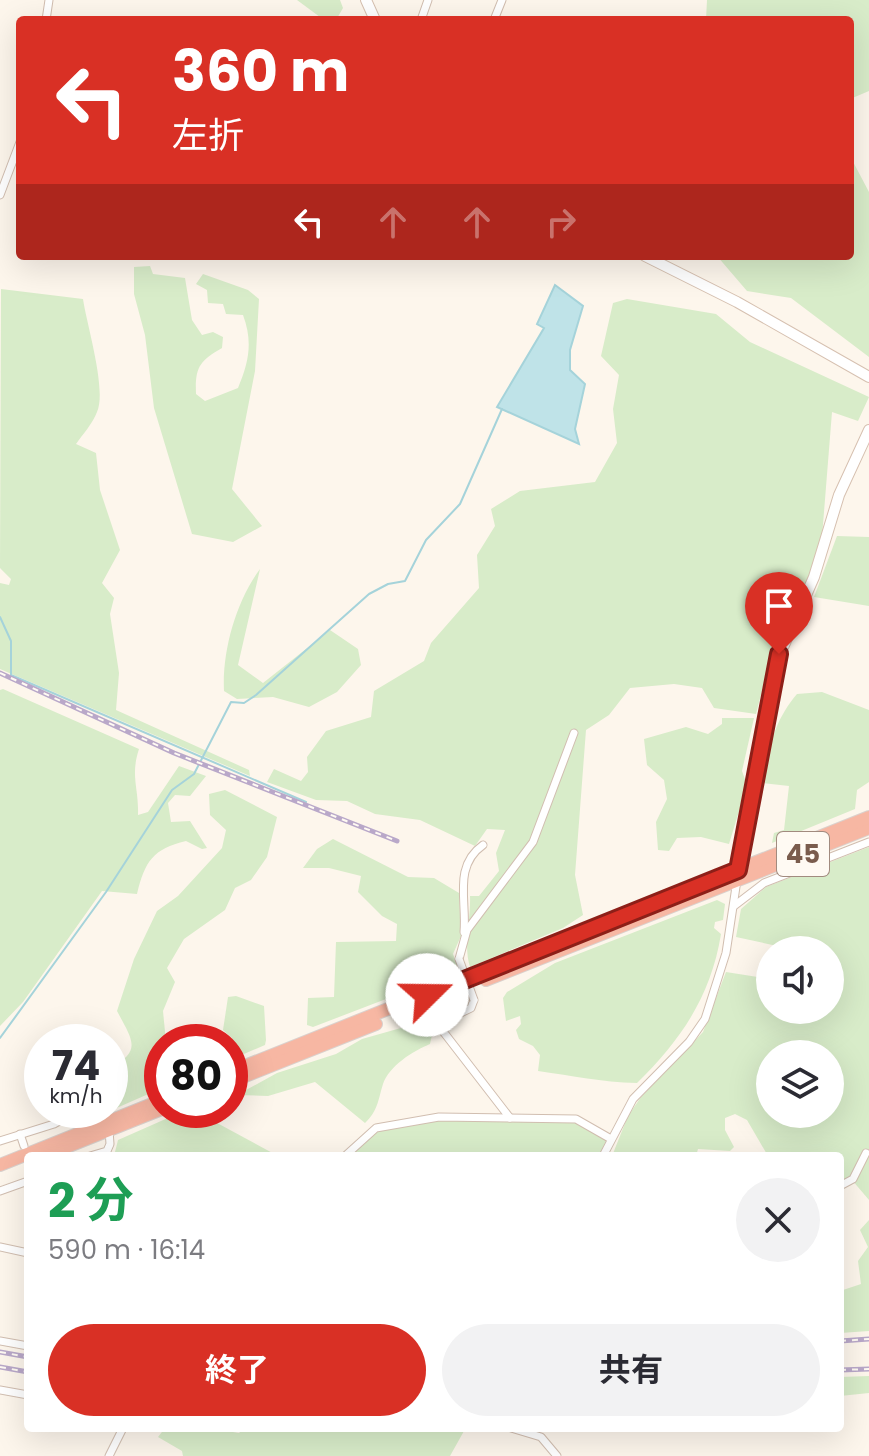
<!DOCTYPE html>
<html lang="ja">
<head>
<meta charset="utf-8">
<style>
  body { margin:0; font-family:Poppins,"Noto Sans JP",sans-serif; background:#f2f2f3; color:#2b2b33; height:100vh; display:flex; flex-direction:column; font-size:30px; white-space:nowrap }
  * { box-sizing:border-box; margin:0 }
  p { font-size:26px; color:#7c7c81 }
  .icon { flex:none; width:44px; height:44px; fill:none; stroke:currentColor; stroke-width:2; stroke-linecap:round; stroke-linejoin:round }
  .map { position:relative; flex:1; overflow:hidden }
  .drawer { position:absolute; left:24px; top:1152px; width:820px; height:280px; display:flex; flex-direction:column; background:#fff; border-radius:8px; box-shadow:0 8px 32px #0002 }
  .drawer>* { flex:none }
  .banner { position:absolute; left:16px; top:16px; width:838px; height:244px; border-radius:8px; box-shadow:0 8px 32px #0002; background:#d93025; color:#fff; overflow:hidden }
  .buttons { position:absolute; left:756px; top:936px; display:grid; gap:16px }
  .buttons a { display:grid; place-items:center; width:88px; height:88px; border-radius:50%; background:#fff; box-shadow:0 8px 32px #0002; font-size:40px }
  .speed { position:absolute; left:24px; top:1024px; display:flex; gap:16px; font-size:40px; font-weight:700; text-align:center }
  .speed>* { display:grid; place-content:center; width:104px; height:104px; border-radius:50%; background:#fff; box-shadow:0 8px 32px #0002; line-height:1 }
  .speed small { font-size:20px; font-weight:400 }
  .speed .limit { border:12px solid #d22; background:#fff; color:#111 }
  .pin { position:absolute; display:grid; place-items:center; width:68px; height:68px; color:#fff; margin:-82px -34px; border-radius:50% 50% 50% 0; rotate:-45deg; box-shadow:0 0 8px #0007 }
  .pin .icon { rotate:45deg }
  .me { position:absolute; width:88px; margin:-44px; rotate:68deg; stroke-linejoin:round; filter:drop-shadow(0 0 6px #0008) }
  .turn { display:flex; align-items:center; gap:28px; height:168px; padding:0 24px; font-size:36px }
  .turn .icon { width:104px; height:104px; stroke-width:2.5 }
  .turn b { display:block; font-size:56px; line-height:68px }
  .lanes { display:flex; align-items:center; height:76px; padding:0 24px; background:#0003; justify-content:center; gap:40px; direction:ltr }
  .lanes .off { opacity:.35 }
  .round { display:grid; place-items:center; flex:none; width:84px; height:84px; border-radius:42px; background:#f2f2f3 }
  .headline { display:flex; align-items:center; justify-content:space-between; height:136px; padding:0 24px }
  h1 { font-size:48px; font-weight:700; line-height:60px; color:#1e9e55 }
  .cta { display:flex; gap:16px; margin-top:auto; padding:16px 24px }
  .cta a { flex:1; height:92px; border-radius:48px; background:#d93025; color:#fff; font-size:32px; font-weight:700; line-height:92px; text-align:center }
  .cta a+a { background:#f2f2f3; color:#2b2b33 }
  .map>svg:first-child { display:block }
  .green { fill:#d8ecc9; fill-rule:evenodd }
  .water { fill:#bfe3e8; stroke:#a5d3da; stroke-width:2 }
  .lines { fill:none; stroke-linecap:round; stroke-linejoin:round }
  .stream { stroke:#a5d3da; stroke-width:2 }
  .street-casing { stroke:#d1beb0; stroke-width:9 }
  .secondary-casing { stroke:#d6c0b0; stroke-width:12 }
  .highway-casing { stroke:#dad1cd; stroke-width:14 }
  .street { stroke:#fff; stroke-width:7 }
  .secondary { stroke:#fff; stroke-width:10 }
  .highway { stroke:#f7b7a3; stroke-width:12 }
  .rail-casing { stroke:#b9a8c9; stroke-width:5 }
  .rail { stroke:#fffaf3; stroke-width:2; stroke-dasharray:6; stroke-linecap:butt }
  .street-bridge-casing { stroke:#d1beb0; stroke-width:9; stroke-linecap:butt }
  .street-bridge { stroke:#fff; stroke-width:7 }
  .route-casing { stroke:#8d1f18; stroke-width:20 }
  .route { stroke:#d93025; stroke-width:14 }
  .labels { text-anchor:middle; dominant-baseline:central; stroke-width:6; stroke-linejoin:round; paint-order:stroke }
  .shield { fill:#fffaf3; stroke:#a28b7f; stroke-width:2 }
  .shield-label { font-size:26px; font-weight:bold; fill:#7a5c4d }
</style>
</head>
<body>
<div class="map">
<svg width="869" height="1456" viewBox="0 0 869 1456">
  <rect width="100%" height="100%" fill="#fdf6ec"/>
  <g class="green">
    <polygon points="297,0 340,0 343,8 336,20 324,20"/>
    <polygon points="707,0 869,0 869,91 850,99 850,20 706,20"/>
    <polygon points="850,156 869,192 869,357 791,298 747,291 717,256 850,256"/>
    <path d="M 150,266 L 153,274 L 185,278 L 192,320 L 202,335 L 213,332 L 223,337 L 222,348 C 199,361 195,368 196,394 L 205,401 L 238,388 C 249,362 253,342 243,315 L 226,314 L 223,304 L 208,303 L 207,290 L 196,284 L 203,274 L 248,290 L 259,299 L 255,371 L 232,489 L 262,526 L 233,542 L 192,534 L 154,408 L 145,335 L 134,294 L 134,267 Z"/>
    <path d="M 1,289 L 83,299 C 87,326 107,390 97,412 C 93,423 83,434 76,444 L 96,453 L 100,490 L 120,550 L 102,583 L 114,598 L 110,614 L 119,673 L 116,710 L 249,770 L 250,776 L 0,669 L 0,583 L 9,585 L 11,579 L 0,568 Z"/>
    <path d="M 627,299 L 716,314 L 750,342 L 869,397 L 858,421 L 832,412 L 822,537 L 810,576 L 773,647 L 756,714 L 714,708 L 702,688 L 674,684 L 630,688 L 609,715 L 586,730 L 575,875 L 583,915 L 563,928 L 470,967 C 463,946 471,919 470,896 L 479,896 L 499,871 L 496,853 L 505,830 L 487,829 L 475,846 L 420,820 L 375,814 L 347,801 L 316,800 L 267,782 L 274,769 L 301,781 L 308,772 L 307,757 L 326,731 L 371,717 L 374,691 L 424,661 L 431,643 L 479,588 L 477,555 L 495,526 L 491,509 L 520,491 L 595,482 L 617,443 L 613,409 L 619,375 L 601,356 L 613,303 Z"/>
    <polygon points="837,536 869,537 869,606 814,597"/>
    <path d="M 260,569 L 238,665 L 263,683 L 330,630 L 358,649 L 361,665 L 337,692 L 309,707 L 273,697 L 237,699 L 224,691 C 222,651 236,601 260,569 Z"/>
    <path d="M 3,689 L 139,749 C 130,776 139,788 138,815 L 148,812 L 179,766 L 206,776 L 190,796 L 175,795 L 168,803 L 171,822 L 190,821 L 207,848 L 202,849 L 186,841 C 153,849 145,861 137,894 L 102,891 L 23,1002 L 0,1026 L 0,690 Z"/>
    <path d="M 822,692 L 869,710 L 869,782 L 857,790 L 855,809 L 772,843 L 774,833 L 784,830 L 789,786 L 761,783 C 769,748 774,721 797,694 Z"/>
    <polygon points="722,718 754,718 742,771 747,785 729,844 701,837 677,838 669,851 658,850 656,822 667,799 664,780 647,765 644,739 686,727 708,734 722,724"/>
    <path d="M 225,790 L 277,817 L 267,857 L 251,880 L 235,888 L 225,910 L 184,939 L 167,968 L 175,982 L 163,1011 L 166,1042 L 162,1042 L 162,1088 L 112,1110 L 102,1111 L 110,1110 L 110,1067 C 144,1052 131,1038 117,1011 L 134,959 L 157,911 L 178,896 L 222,848 L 226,830 L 210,815 L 209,794 Z"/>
    <polygon points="333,839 408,877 434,878 459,893 461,936 453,954 459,971 313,1027 307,1025 308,998 334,997 336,942 396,941 397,924 382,916 358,892 361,876 329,868 303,868 317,849"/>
    <path d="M 869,847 L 869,1200 L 852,1180 L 840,1183 L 840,1156 L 768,1156 L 747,1120 L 735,1114 L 725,1118 L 725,1130 L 734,1147 L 730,1151 L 698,1149 L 696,1156 L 660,1156 L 639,1152 L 637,1156 L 612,1156 L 628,1116 L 641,1097 L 703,1032 L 726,972 L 770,979 L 770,1010 L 830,1010 L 830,950 L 796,950 L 736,937 L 741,909 L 766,887 ZM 770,1054 L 830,1054 L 830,1114 L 770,1114 Z"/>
    <path d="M 717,900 L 725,904 L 723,920 L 715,922 L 714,928 L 721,934 C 711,996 681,1040 637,1083 C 600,1082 574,1076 538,1071 L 540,1055 L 533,1046 L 519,1039 L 516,1030 L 521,1024 L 520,1016 L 506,1021 L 503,998 L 507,992 L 555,963 Z"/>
    <polygon points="236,996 264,1006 266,1040 265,1045 230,1060 232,1038 223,1030 228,997"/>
    <path d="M 415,1024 L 423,1025 L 432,1035 L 430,1044 C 413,1051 389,1066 383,1084 C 378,1100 378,1111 365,1123 L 315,1082 L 268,1096 L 237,1095 L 277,1073 L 336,1054 L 362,1039 Z"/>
    <polygon points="186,1110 193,1110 278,1156 114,1156 118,1140"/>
    <polygon points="438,1119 578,1121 607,1139 599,1156 346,1156 375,1130"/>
    <polygon points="869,1220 869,1331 840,1333 840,1291 861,1284 858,1261 868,1247 860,1230"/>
    <polygon points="869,1376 869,1393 840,1396 840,1377"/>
    <polygon points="165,1428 209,1428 239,1433 244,1428 463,1428 464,1431 450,1456 183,1456 182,1451 158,1437"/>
  </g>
  <polygon class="water" points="555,285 583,306 570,350 570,370 585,384 575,429 579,444 497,407 544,328 537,324"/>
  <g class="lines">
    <g class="stream">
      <polyline points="0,617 11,641 11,675 306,802"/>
      <polyline points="0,1038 106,892 172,790 194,774 231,702 244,703 256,695 369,594 388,584 405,581 426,540 460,504 502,409"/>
    </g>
    <defs>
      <g id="street">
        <polyline points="46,20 49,0"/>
        <polyline points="421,20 428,0"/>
        <polyline points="494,20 502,0"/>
        <polyline points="0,195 20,142"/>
        <polyline points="734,906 764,883 869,842"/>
        <path d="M 464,932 C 467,901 453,866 483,845"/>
        <polyline points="459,959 467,930 533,842 574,733"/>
        <polyline points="474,1000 471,1008 444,1021 442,1030 510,1118"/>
        <polyline points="94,1110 102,1123"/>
        <polyline points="20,1134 24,1146"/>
        <polyline points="0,1141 54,1124 79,1110"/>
        <polyline points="90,1156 107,1151 110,1144 109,1130"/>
        <polyline points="345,1156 376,1128 439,1117 576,1119 611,1139"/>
        <polyline points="603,1156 633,1099 689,1042 705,1019 726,953 737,880"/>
        <polyline points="840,1186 853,1179 866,1153"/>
        <polyline points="0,1191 28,1181"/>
        <polyline points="0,1247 28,1253"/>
        <polyline points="0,1341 28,1346"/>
        <polyline points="0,1390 28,1395"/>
        <polyline points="511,1428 541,1437 557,1456"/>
        <polyline points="109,1456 123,1428"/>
      </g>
      <g id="secondary">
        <polyline points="366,0 375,20"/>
        <polyline points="645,256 737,302 869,377"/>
        <polyline points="738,874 773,670 814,577 839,495 869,430"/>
      </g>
      <g id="highway">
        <polyline points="486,980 869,828"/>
        <polyline points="230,1072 869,817"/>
        <polyline points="230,1082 376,1024"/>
        <polyline points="44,1156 162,1109"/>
        <polyline points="0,1165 162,1100"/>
      </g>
    </defs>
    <use href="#street" class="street-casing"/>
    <use href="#secondary" class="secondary-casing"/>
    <use href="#highway" class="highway-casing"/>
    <use href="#street" class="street"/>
    <use href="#secondary" class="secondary"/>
    <use href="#highway" class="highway"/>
    <defs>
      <g id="rail">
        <polyline points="0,673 174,753 397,841"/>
        <polyline points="840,1341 869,1339"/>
        <polyline points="0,1352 28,1357"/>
        <polyline points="0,1367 28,1372"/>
        <polyline points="840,1370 869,1369"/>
      </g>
    </defs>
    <use href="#rail" class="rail-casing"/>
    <use href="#rail" class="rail"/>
    <defs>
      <polyline id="street-bridge" points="459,959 474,1000"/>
    </defs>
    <use href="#street-bridge" class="street-bridge-casing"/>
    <use href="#street-bridge" class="street-bridge"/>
  </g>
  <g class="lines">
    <defs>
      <polyline id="route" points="427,995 738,870 779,654"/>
    </defs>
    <use href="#route" class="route-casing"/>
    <use href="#route" class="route"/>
  </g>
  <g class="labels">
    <rect class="shield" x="777" y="832" width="52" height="44" rx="6"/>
    <g class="shield-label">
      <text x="803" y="854">45</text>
    </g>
  </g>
</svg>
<div class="buttons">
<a><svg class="icon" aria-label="sound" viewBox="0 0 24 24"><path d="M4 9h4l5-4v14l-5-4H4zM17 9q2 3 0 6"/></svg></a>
<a><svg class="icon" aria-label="layers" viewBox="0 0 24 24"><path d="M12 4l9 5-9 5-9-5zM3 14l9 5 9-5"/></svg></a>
</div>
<div class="speed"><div>74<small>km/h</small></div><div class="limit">80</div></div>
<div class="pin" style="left:779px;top:654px;background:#d93025"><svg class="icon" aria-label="arrive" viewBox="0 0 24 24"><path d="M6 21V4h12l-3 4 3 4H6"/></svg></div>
<svg class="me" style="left:427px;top:995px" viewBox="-20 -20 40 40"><circle r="19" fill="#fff"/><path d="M0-13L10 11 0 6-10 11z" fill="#d93025"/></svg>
<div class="banner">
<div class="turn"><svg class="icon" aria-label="left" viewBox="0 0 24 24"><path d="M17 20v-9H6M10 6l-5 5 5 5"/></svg><div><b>360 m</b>左折</div></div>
<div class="lanes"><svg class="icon" aria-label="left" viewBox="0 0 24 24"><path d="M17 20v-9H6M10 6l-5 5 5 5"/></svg><svg class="icon off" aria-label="ahead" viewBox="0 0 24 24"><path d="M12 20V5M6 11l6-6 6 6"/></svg><svg class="icon off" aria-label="ahead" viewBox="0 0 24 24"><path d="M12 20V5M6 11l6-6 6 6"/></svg><svg class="icon off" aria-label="right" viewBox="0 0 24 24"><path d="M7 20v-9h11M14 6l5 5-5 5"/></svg></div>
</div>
<section class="drawer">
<div class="headline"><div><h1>2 分</h1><p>590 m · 16:14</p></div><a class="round"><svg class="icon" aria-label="close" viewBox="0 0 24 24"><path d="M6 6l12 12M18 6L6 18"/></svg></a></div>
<div class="cta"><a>終了</a><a>共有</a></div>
</section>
</div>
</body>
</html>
